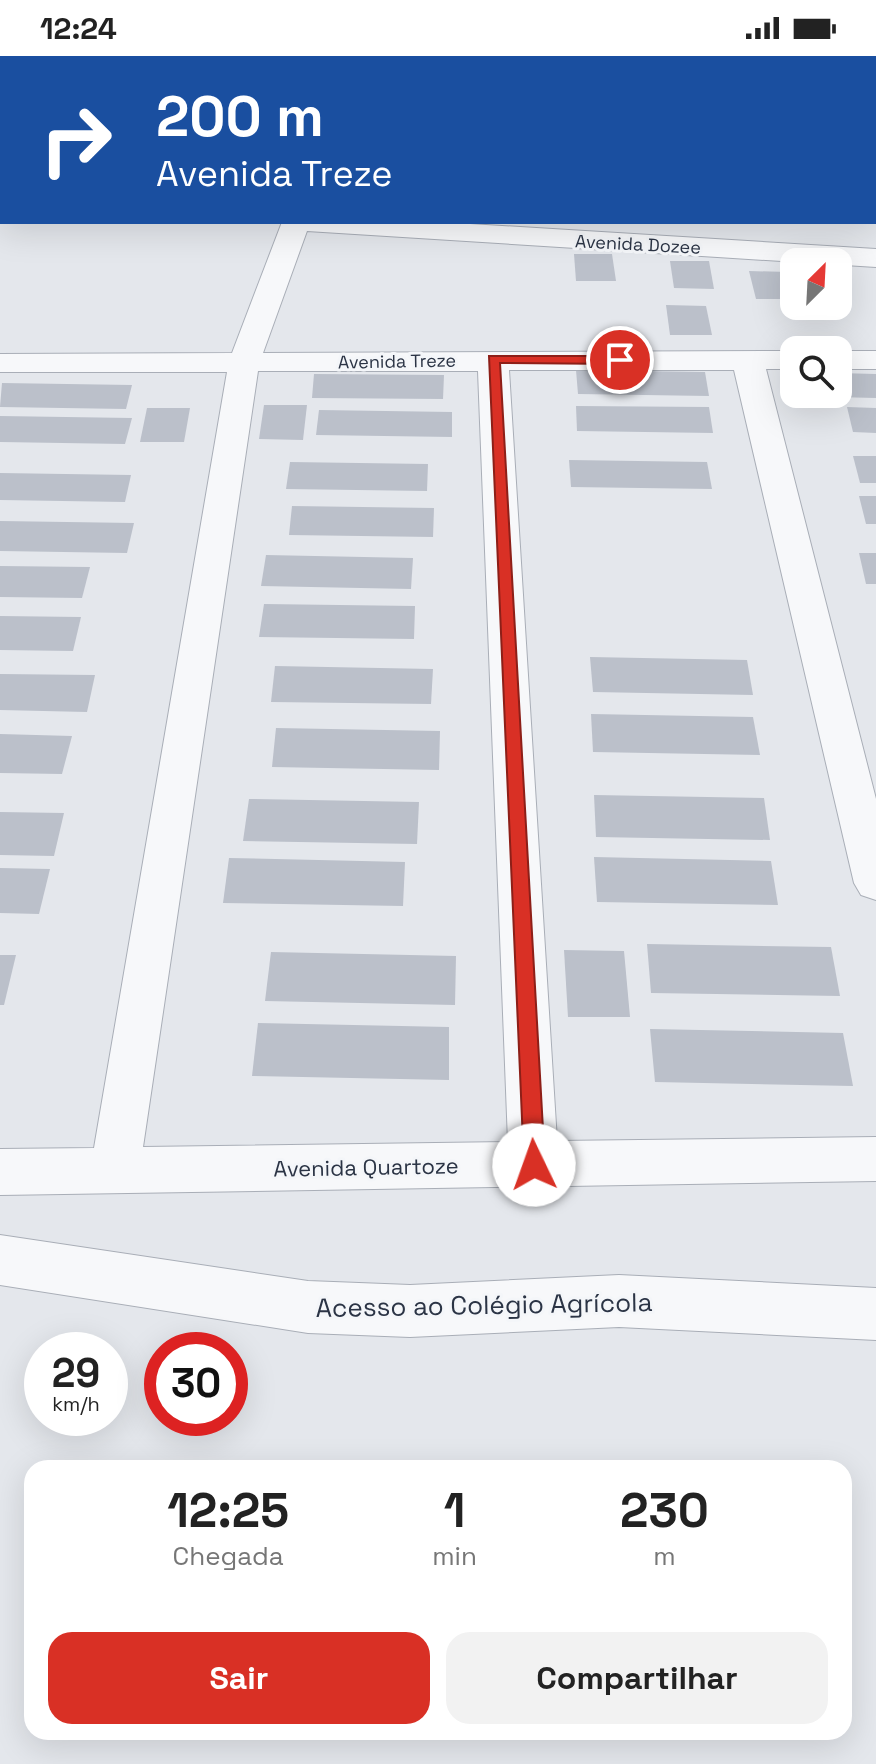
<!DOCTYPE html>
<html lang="pt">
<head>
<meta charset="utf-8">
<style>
  body { margin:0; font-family:"Space Grotesk",sans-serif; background:#f2f2f2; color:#222; height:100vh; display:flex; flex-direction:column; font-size:30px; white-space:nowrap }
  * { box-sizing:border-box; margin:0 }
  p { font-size:26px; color:#767676 }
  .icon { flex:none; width:44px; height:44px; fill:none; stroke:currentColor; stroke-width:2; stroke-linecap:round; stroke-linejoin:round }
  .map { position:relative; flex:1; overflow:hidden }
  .side { position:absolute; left:24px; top:1404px; width:828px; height:280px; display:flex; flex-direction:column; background:#fff; border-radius:24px; box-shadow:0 8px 32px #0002 }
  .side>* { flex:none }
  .guide { position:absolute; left:0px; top:0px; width:876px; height:168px; box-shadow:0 8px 32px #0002; background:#1a4fa0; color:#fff; overflow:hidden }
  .needle { width:52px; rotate:24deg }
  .fabs { position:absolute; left:780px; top:192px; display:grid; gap:16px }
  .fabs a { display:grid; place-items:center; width:72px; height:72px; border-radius:16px; background:#fff; box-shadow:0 8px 32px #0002; font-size:40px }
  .speed { position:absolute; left:24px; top:1276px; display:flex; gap:16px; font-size:40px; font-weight:700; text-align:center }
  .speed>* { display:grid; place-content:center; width:104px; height:104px; border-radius:50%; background:#fff; box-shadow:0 8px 32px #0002; line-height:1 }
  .speed small { font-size:20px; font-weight:400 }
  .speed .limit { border:12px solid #d22; background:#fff; color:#111 }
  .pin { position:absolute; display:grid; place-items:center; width:68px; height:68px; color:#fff; margin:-34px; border:4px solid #fff; border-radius:50%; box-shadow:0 2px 8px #0007 }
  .me { position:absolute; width:88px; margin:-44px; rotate:357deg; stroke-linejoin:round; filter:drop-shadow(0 0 6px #0008) }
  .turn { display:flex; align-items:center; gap:28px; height:168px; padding:0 24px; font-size:36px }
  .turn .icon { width:104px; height:104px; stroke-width:2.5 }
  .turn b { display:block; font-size:56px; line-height:68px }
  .eta { display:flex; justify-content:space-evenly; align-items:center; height:136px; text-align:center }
  .eta b { font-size:48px; font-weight:700; line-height:56px }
  .primary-button { display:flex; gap:16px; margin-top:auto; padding:16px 24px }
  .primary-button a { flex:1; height:92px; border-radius:24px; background:#d93025; color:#fff; font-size:32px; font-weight:700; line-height:92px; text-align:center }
  .primary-button a+a { background:#f2f2f2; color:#222 }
  .status { display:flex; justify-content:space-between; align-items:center; height:56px; padding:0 40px; background:#fff; direction:ltr }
  .status svg { height:22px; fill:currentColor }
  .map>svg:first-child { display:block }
  .building { fill:#bbc0ca }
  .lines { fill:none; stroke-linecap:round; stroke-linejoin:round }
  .minor-casing { stroke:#a9aeb7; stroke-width:2 }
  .minor { fill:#f7f8fa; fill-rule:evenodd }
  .route { fill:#d93025; stroke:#8d1f18; stroke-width:2 }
  .labels { text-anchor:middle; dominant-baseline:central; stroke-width:6; stroke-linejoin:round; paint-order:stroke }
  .far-street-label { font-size:18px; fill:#2b3445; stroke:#f4f6f9 }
  .street-label { font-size:22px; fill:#2b3445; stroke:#f4f6f9 }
  .near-street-label { font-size:26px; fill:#2b3445; stroke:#f4f6f9 }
</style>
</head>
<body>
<div class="status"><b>12:24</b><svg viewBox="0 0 49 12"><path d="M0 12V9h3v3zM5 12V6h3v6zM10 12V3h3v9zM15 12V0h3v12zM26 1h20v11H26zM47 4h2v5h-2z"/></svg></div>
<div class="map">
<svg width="876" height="1708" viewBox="0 0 876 1708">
  <rect width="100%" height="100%" fill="#e4e7ec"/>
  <g class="building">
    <polygon points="574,198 612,198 616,225 576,225"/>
    <polygon points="670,205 709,205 714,233 674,232"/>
    <polygon points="749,215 788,216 794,243 756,243"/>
    <polygon points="666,249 706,250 712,279 670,279"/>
    <polygon points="576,314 705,316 709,340 578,338"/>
    <polygon points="838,317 876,318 876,342 835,341 834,338 838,338"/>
    <polygon points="314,318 444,319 443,343 312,342"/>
    <polygon points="2,327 132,329 126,353 0,351"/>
    <polygon points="264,349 307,349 303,384 259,383"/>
    <polygon points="576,350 709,351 713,377 577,375"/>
    <polygon points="847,351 876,352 876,377 853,376"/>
    <polygon points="147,352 190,352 184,386 140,386"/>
    <polygon points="319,354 452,356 452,381 316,379"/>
    <polygon points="0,360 132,362 125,388 0,386"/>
    <polygon points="853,400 876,400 876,427 860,427"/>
    <polygon points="569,404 707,406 712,433 571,431"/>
    <polygon points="290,406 428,408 427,435 286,433"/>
    <polygon points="0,417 131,419 125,446 0,444"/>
    <polygon points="859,440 876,440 876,468 866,468"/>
    <polygon points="292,450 434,452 433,481 289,479"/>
    <polygon points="0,465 134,467 127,497 0,495"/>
    <polygon points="859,497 876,497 876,528 866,528"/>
    <polygon points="266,499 413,502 411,533 261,530"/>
    <polygon points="0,510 90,511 82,542 0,541"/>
    <polygon points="264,548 415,550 414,583 259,581"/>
    <polygon points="0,560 81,561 73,595 0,594"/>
    <polygon points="590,601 747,604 753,639 593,636"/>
    <polygon points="275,610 433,613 431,648 271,646"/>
    <polygon points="0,618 95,619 87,656 0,654"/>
    <polygon points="591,658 753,661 760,699 593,696"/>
    <polygon points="276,672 440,675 439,714 272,711"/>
    <polygon points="0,678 72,680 62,718 0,717"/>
    <polygon points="594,739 764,742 770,784 596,781"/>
    <polygon points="249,743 419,746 417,788 243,785"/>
    <polygon points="0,756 64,757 54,800 0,799"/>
    <polygon points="594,801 771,805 778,849 597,846"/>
    <polygon points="229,802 405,806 403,850 223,847"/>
    <polygon points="0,812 50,813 39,858 0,857"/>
    <polygon points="647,888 831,891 840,940 651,937"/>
    <polygon points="564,894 624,895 630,961 568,961"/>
    <polygon points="271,896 456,900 455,949 265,945"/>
    <polygon points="0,899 16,899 4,949 0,949"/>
    <polygon points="258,967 449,971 449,1024 252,1020"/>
    <polygon points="650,973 843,977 853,1030 655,1026"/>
  </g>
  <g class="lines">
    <defs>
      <g id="minor">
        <polygon points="2,57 2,76 0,77 0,58"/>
        <rect x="0" y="138" width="2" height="16"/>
        <path d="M 282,166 L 438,166 L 876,193 L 876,211 L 307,175 L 263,297 L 794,295 L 794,313 L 766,313 L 876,743 L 876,844 L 861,839 L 854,827 L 734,314 L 509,314 L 557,1085 L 876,1081 L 876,1125 L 0,1139 L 0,1093 L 94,1092 L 227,316 L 0,316 L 0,298 L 232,297 ZM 258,315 L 478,315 L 508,1086 L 143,1091 Z"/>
        <rect x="838" y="295" width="38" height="18"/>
        <polygon points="0,1179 308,1225 410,1229 619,1219 876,1232 876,1284 619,1271 410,1281 308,1277 0,1229"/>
      </g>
    </defs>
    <use href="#minor" class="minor-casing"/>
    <use href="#minor" class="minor"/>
  </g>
  <polygon class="route" points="489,300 620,300 627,304 620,308 500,307 545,1109 542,1116 534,1119 527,1116 524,1109"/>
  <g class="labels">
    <g class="far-street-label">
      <text transform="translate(638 188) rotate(3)">Avenida Dozee</text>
      <text transform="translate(397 305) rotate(-1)">Avenida Treze</text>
    </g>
    <g class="street-label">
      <text transform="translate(366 1111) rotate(-1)">Avenida Quartoze</text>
    </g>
    <g class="near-street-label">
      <text transform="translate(484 1249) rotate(-1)">Acesso ao Colégio Agrícola</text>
    </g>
  </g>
</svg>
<div class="fabs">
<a><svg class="needle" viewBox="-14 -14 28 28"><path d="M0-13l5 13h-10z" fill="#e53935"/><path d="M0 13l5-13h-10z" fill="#767676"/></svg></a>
<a><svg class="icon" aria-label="search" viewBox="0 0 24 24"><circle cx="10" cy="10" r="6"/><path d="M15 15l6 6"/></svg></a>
</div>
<div class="speed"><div>29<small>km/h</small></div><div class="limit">30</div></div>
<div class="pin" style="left:620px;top:304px;background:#d93025"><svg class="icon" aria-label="arrive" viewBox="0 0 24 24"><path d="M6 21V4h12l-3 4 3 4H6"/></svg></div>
<svg class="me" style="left:534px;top:1109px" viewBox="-20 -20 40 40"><circle r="19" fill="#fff"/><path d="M0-13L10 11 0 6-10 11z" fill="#d93025"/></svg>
<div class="guide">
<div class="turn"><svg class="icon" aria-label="right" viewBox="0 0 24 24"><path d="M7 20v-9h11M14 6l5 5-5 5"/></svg><div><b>200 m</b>Avenida Treze</div></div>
</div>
<section class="side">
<div class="eta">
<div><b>12:25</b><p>Chegada</p></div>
<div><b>1</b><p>min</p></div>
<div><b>230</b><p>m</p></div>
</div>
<div class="primary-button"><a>Sair</a><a>Compartilhar</a></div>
</section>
</div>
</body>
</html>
